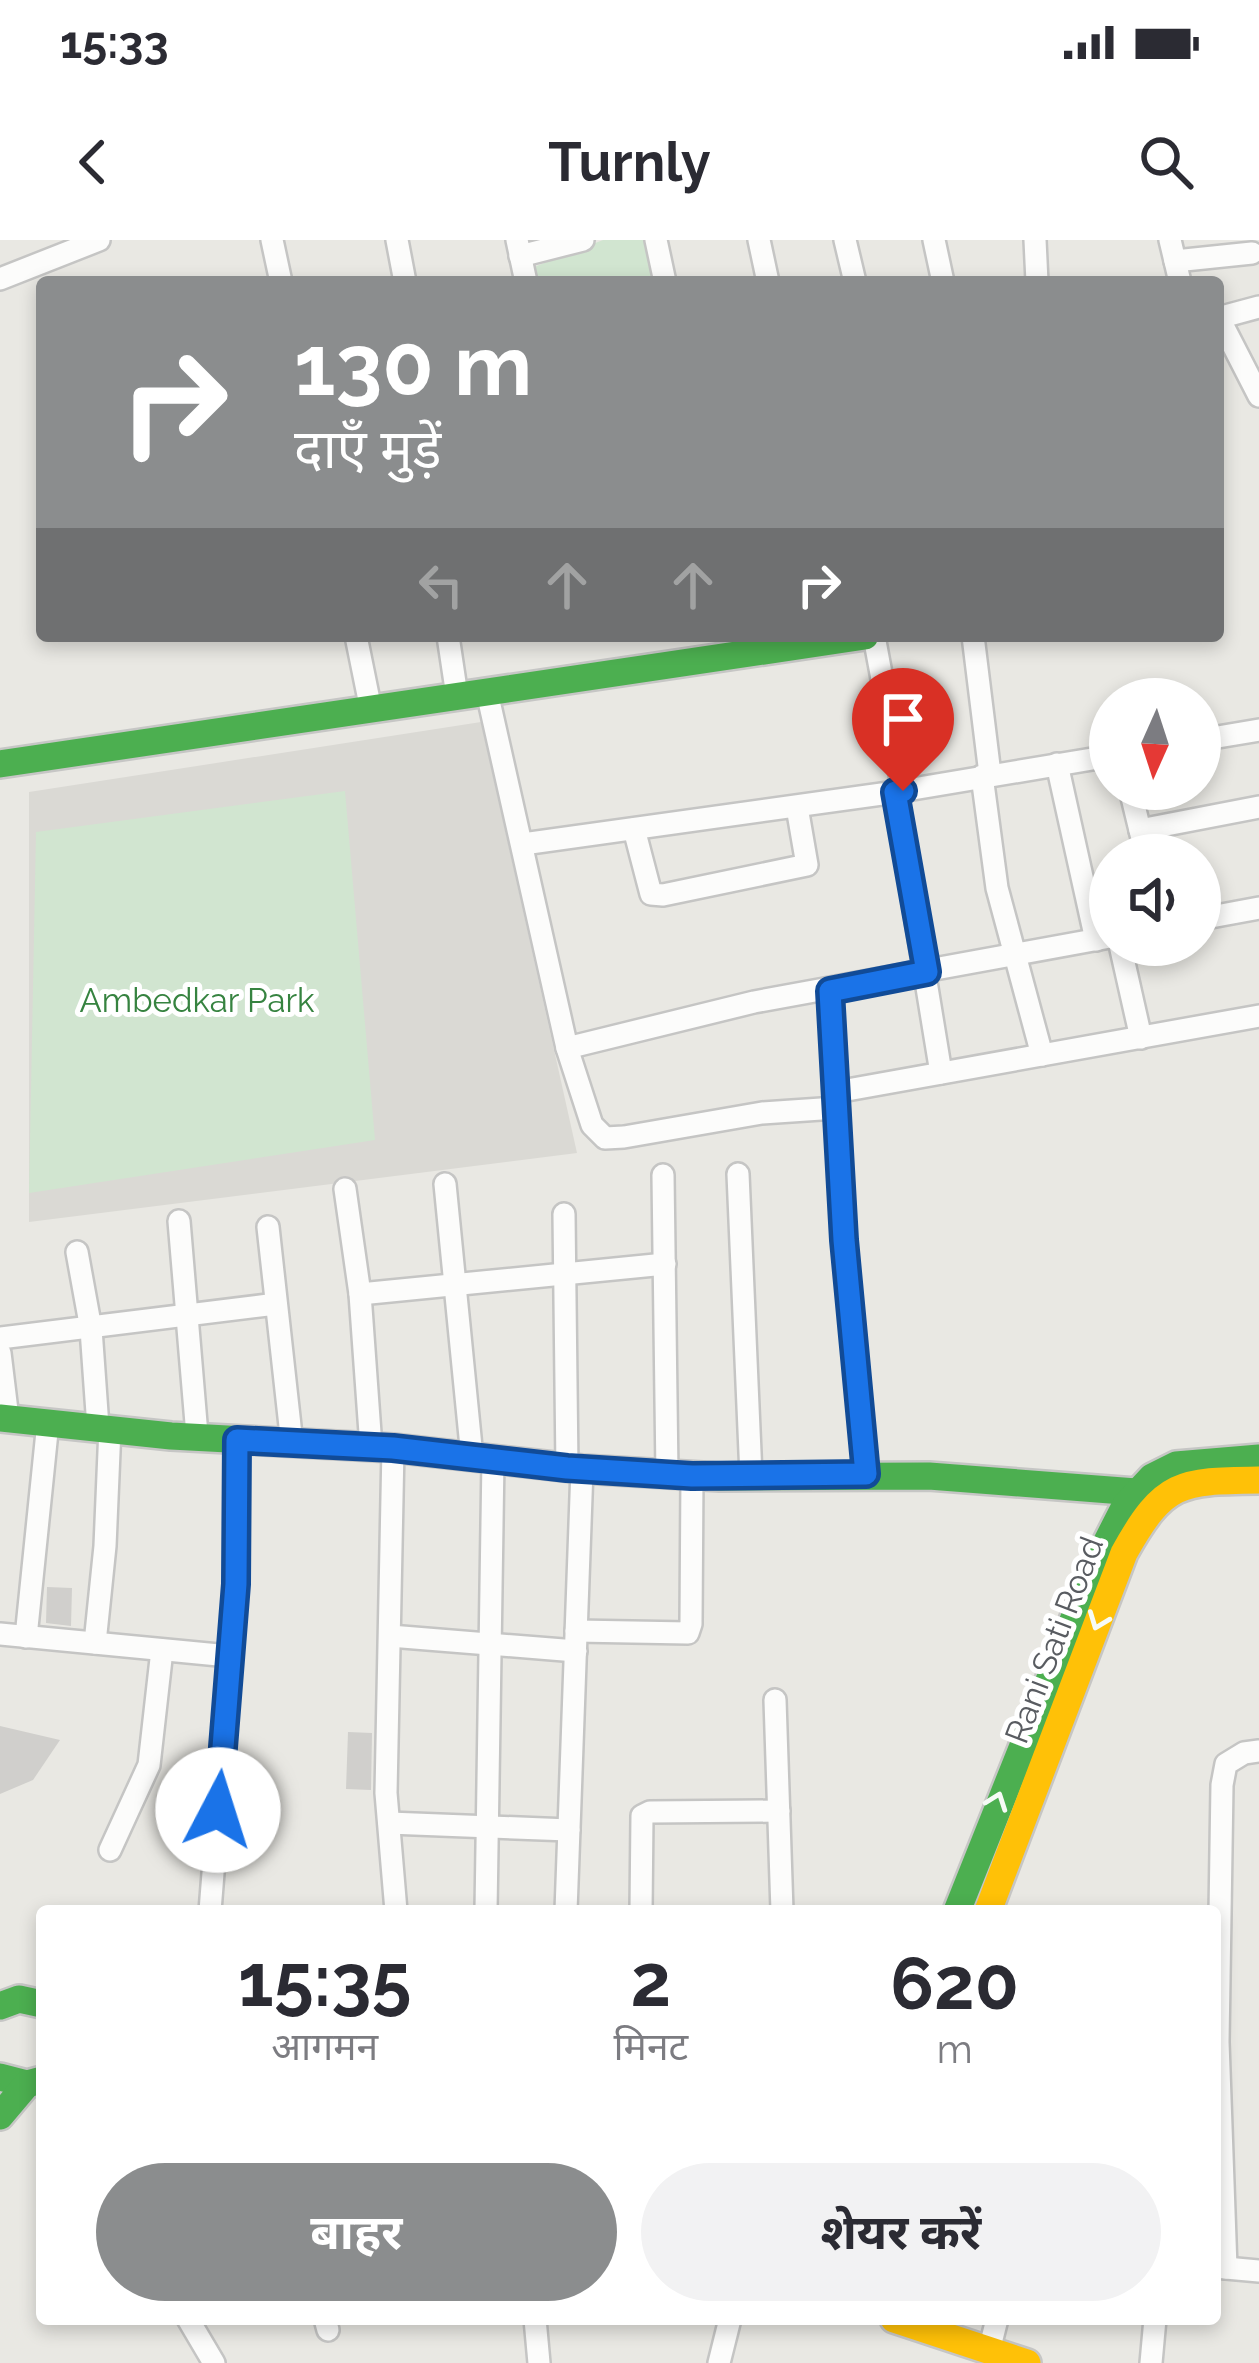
<!DOCTYPE html>
<html lang="hi">
<head>
<meta charset="utf-8">
<style>
  body { margin:0; font-family:Raleway,"Noto Sans Devanagari",sans-serif; background:#f2f2f3; color:#2b2b33; height:100vh; display:flex; flex-direction:column; font-size:45px; white-space:nowrap }
  * { box-sizing:border-box; margin:0 }
  p { font-size:39px; color:#7c7c81 }
  .icon { flex:none; width:66px; height:66px; fill:none; stroke:currentColor; stroke-width:2; stroke-linecap:round; stroke-linejoin:round }
  .map { position:relative; flex:1; overflow:hidden }
  .details { position:absolute; left:36px; top:1665px; width:1185px; height:420px; display:flex; flex-direction:column; background:#fff; border-radius:12px; box-shadow:0 6px 18px #0003 }
  .details>* { flex:none }
  .banner { position:absolute; left:36px; top:36px; width:1188px; height:366px; border-radius:12px; box-shadow:0 6px 18px #0003; background:#8b8d8e; color:#fff; overflow:hidden }
  .needle { width:78px; rotate:183deg }
  .tools { position:absolute; left:1089px; top:438px; display:grid; gap:24px }
  .tools a { display:grid; place-items:center; width:132px; height:132px; border-radius:50%; background:#fff; box-shadow:0 6px 18px #0003; font-size:60px }
  .pin { position:absolute; display:grid; place-items:center; width:102px; height:102px; color:#fff; margin:-123px -51px; border-radius:50% 50% 50% 0; rotate:-45deg; box-shadow:0 0 12px #0007 }
  .pin .icon { rotate:45deg }
  .me { position:absolute; width:132px; margin:-66px; rotate:5deg; stroke-linejoin:round; filter:drop-shadow(0 0 9px #0008) }
  .turn { display:flex; align-items:center; gap:42px; height:252px; padding:0 60px; font-size:54px }
  .turn .icon { width:156px; height:156px; stroke-width:2.5 }
  .turn b { display:block; font-size:84px; line-height:102px }
  .lanes { display:flex; align-items:center; height:114px; padding:0 60px; background:#0003; justify-content:center; gap:60px; direction:ltr }
  .lanes .off { opacity:.35 }
  .eta { display:flex; justify-content:space-evenly; align-items:center; height:204px; text-align:center }
  .eta b { font-size:72px; font-weight:700; line-height:84px }
  .action { display:flex; gap:24px; margin-top:auto; padding:24px 60px }
  .action a { flex:1; height:138px; border-radius:72px; background:#8b8d8e; color:#fff; font-size:48px; font-weight:700; line-height:138px; text-align:center }
  .action a+a { background:#f2f2f3; color:#2b2b33 }
  .status { display:flex; justify-content:space-between; align-items:center; height:84px; padding:0 60px; background:#fff; direction:ltr }
  .status svg { height:33px; fill:currentColor }
  header { display:flex; justify-content:space-between; align-items:center; height:156px; padding:0 60px; background:#fff; font-size:54px; font-weight:700 }
  .map>svg:first-child { display:block }
  .industrial { fill:#dad9d4 }
  .green { fill:#d1e5d0 }
  .building { fill:#d0cfcc }
  .lines { fill:none; stroke-linecap:round; stroke-linejoin:round }
  .street-casing { stroke:#c5c5c4; stroke-width:26 }
  .fast-casing { stroke:#c6c6c5; stroke-width:32 }
  .slow-casing { stroke:#c6c6c5; stroke-width:32 }
  .street { stroke:#fcfcfb; stroke-width:21 }
  .fast { stroke:#4caf50; stroke-width:27 }
  .slow { stroke:#ffc107; stroke-width:27 }
  .oneway { stroke:#f6fbf6 }
  .route-casing { stroke:#114b97; stroke-width:30 }
  .route { stroke:#1a73e8; stroke-width:21 }
  .labels { text-anchor:middle; dominant-baseline:central; stroke-width:10; stroke-linejoin:round; paint-order:stroke }
  .park-label { font-size:33px; fill:#368340; stroke:#fff }
  .street-label { font-size:33px; fill:#595c61; stroke:#fff }
</style>
</head>
<body>
<div class="status"><b>15:33</b><svg viewBox="0 0 49 12"><path d="M0 12V9h3v3zM5 12V6h3v6zM10 12V3h3v9zM15 12V0h3v12zM26 1h20v11H26zM47 4h2v5h-2z"/></svg></div>
<header><svg class="icon" aria-label="back" viewBox="0 0 24 24"><path d="M15 5l-7 7 7 7"/></svg>Turnly<svg class="icon" aria-label="search" viewBox="0 0 24 24"><circle cx="10" cy="10" r="6"/><path d="M15 15l6 6"/></svg></header>
<div class="map">
<svg width="1259" height="2123" viewBox="0 0 1259 2123">
  <rect width="100%" height="100%" fill="#e9e8e3"/>
  <polygon class="industrial" points="481,482 577,913 29,982 29,552"/>
  <g class="green">
    <polygon points="603,0 644,0 653,42 538,42 534,27"/>
    <polygon points="345,551 375,900 29,953 36,592"/>
  </g>
  <g class="building">
    <polygon points="47,1347 72,1348 71,1386 46,1383"/>
    <polygon points="0,1486 60,1500 33,1540 0,1554"/>
    <polygon points="348,1492 372,1493 371,1550 346,1549"/>
  </g>
  <g class="lines">
    <defs>
      <g id="street">
        <polyline points="272,0 281,42"/>
        <polyline points="397,0 405,42"/>
        <polyline points="517,0 526,42"/>
        <polyline points="656,0 665,42"/>
        <polyline points="759,0 768,42"/>
        <polyline points="845,0 855,42"/>
        <polyline points="934,0 943,42"/>
        <polyline points="1035,0 1037,42"/>
        <polyline points="1170,0 1180,42"/>
        <polyline points="520,16 583,0"/>
        <polyline points="1175,21 1252,13"/>
        <polyline points="0,39 99,0"/>
        <polyline points="1218,78 1259,67"/>
        <polyline points="1219,78 1259,156"/>
        <polyline points="356,396 371,470"/>
        <polyline points="448,396 457,456"/>
        <polyline points="874,396 903,551"/>
        <polyline points="973,396 990,534"/>
        <polyline points="487,452 567,808 592,885 605,898 624,897 762,873 836,868"/>
        <polyline points="1200,500 1259,490"/>
        <polyline points="1057,524 1096,700"/>
        <polyline points="982,536 997,648 1042,815"/>
        <polyline points="1130,549 1146,615"/>
        <polyline points="895,552 941,833"/>
        <polyline points="634,589 651,654 663,655 807,625 797,567"/>
        <polyline points="1140,590 1259,567"/>
        <polyline points="523,604 889,553 1110,516"/>
        <polyline points="1200,679 1259,668"/>
        <polyline points="1120,705 1141,798"/>
        <polyline points="829,751 844,1000 866,1234"/>
        <polyline points="567,808 754,762 1110,697"/>
        <polyline points="836,852 1259,776"/>
        <polyline points="738,934 751,1236"/>
        <polyline points="663,935 667,1234"/>
        <polyline points="445,944 472,1217"/>
        <polyline points="345,949 360,1054 371,1207"/>
        <polyline points="564,974 567,1228"/>
        <polyline points="179,981 197,1195"/>
        <polyline points="268,987 292,1204"/>
        <polyline points="77,1012 91,1089 98,1187"/>
        <polyline points="360,1054 665,1024"/>
        <polyline points="0,1098 276,1064"/>
        <polyline points="0,1113 8,1179"/>
        <polyline points="393,1208 386,1553 396,1671"/>
        <polyline points="576,1391 688,1393 691,1384 692,1236"/>
        <polyline points="0,1394 229,1416"/>
        <polyline points="390,1396 576,1411"/>
        <polyline points="26,1397 48,1182"/>
        <polyline points="95,1403 105,1306 110,1188"/>
        <polyline points="775,1460 782,1671"/>
        <polyline points="389,1583 569,1590"/>
        <polyline points="110,1610 149,1525 162,1410"/>
        <polyline points="210,1671 236,1344 237,1200"/>
        <polyline points="486,1671 493,1219"/>
        <polyline points="566,1671 582,1229"/>
        <polyline points="641,1671 642,1576 650,1572 779,1571"/>
        <polyline points="1215,2027 1259,2031"/>
        <polyline points="1226,2028 1218,1802 1222,1545 1226,1524 1244,1513 1259,1511"/>
        <polyline points="188,2079 214,2123"/>
        <polyline points="325,2079 328,2090"/>
        <polyline points="535,2079 539,2123"/>
        <polyline points="989,2111 997,2079"/>
        <polyline points="719,2123 730,2079"/>
        <polyline points="1151,2123 1155,2079"/>
      </g>
      <g id="fast">
        <polyline points="0,524 865,396"/>
        <polyline points="0,1178 171,1196 393,1208 582,1229 720,1237 929,1236 1136,1252"/>
        <polyline points="957,1671 1096,1323 1125,1266 1152,1237 1176,1225 1259,1218"/>
        <polyline points="0,1766 19,1759 42,1764"/>
        <polyline points="0,1837 27,1844 42,1840"/>
        <polyline points="0,1876 27,1844"/>
      </g>
      <g id="slow">
        <path d="M 988,1671 L 1124,1313 C 1164,1241 1180,1241 1259,1240"/>
        <polyline points="894,2079 1027,2123"/>
      </g>
    </defs>
    <use href="#street" class="street-casing"/>
    <use href="#fast" class="fast-casing"/>
    <use href="#slow" class="slow-casing"/>
    <use href="#street" class="street"/>
    <use href="#fast" class="fast"/>
    <use href="#slow" class="slow"/>
  </g>
  <defs><path id="oneway-chevron" d="M-2-3.5L2.5 0L-2 3.5" fill="none" stroke-width="1.6" stroke-linecap="round" stroke-linejoin="round" transform="scale(3)"/></defs>
  <g class="oneway">
    <use href="#oneway-chevron" transform="translate(1098 1381) rotate(111)"/>
    <use href="#oneway-chevron" transform="translate(997 1561) rotate(-70)"/>
  </g>
  <g class="lines">
    <defs>
      <polyline id="route" points="218,1570 236,1344 237,1200 393,1208 567,1228 692,1236 866,1234 844,1000 830,751 927,732 895,552 903,551"/>
    </defs>
    <use href="#route" class="route-casing"/>
    <use href="#route" class="route"/>
  </g>
  <g class="labels">
    <g class="park-label">
      <text x="197" y="760">Ambedkar Park</text>
    </g>
    <g class="street-label">
      <text transform="translate(1054 1400) rotate(-69)">Rani Sati Road</text>
    </g>
  </g>
</svg>
<div class="tools">
<a><svg class="needle" viewBox="-14 -14 28 28"><path d="M0-13l5 13h-10z" fill="#e53935"/><path d="M0 13l5-13h-10z" fill="#7c7c81"/></svg></a>
<a><svg class="icon" aria-label="sound" viewBox="0 0 24 24"><path d="M4 9h4l5-4v14l-5-4H4zM17 9q2 3 0 6"/></svg></a>
</div>
<div class="pin" style="left:903px;top:551px;background:#d93025"><svg class="icon" aria-label="arrive" viewBox="0 0 24 24"><path d="M6 21V4h12l-3 4 3 4H6"/></svg></div>
<svg class="me" style="left:218px;top:1570px" viewBox="-20 -20 40 40"><circle r="19" fill="#fff"/><path d="M0-13L10 11 0 6-10 11z" fill="#1a73e8"/></svg>
<div class="banner">
<div class="turn"><svg class="icon" aria-label="right" viewBox="0 0 24 24"><path d="M7 20v-9h11M14 6l5 5-5 5"/></svg><div><b>130 m</b>दाएँ मुड़ें</div></div>
<div class="lanes"><svg class="icon off" aria-label="left" viewBox="0 0 24 24"><path d="M17 20v-9H6M10 6l-5 5 5 5"/></svg><svg class="icon off" aria-label="ahead" viewBox="0 0 24 24"><path d="M12 20V5M6 11l6-6 6 6"/></svg><svg class="icon off" aria-label="ahead" viewBox="0 0 24 24"><path d="M12 20V5M6 11l6-6 6 6"/></svg><svg class="icon" aria-label="right" viewBox="0 0 24 24"><path d="M7 20v-9h11M14 6l5 5-5 5"/></svg></div>
</div>
<section class="details">
<div class="eta">
<div><b>15:35</b><p>आगमन</p></div>
<div><b>2</b><p>मिनट</p></div>
<div><b>620</b><p>m</p></div>
</div>
<div class="action"><a>बाहर</a><a>शेयर करें</a></div>
</section>
</div>
</body>
</html>
